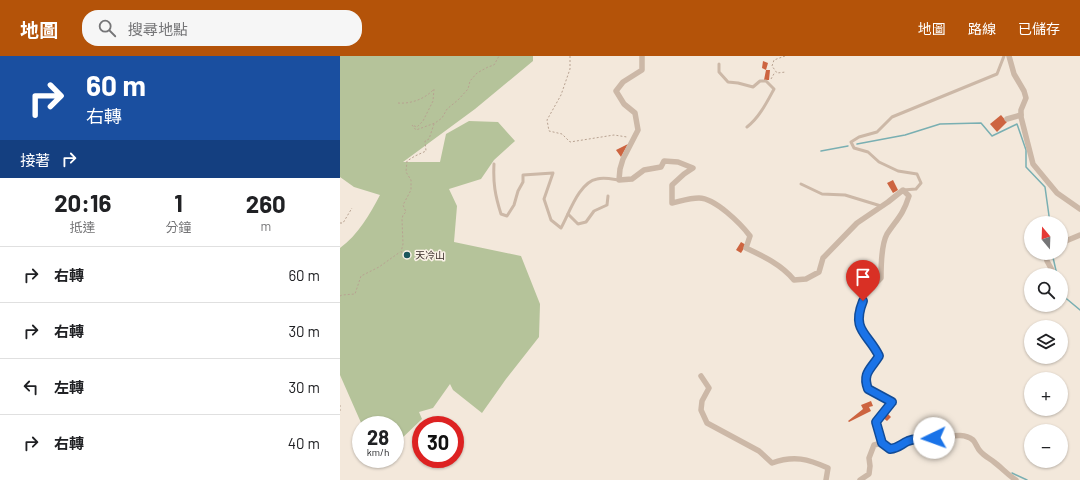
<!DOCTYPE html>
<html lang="zh-TW">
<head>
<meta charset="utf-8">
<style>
  body { margin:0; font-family:Barlow,"Noto Sans TC",sans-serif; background:#f6f6f6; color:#202124; height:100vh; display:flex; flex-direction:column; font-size:15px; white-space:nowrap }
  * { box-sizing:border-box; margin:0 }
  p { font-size:13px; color:#757577 }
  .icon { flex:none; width:22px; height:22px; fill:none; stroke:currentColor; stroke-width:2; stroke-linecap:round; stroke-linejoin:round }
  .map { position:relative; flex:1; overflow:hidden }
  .drawer { display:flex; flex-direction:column; background:#fff; width:340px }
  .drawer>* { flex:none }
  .top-card { background:#1a4fa0; color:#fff; overflow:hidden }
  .needle { width:26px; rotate:341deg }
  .tools { position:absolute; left:684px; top:160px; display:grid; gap:8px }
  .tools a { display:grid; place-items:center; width:44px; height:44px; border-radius:50%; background:#fff; box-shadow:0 1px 3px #0004; font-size:20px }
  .speed { position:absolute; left:12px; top:360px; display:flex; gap:8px; font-size:20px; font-weight:700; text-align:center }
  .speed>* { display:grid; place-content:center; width:52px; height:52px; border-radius:50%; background:#fff; box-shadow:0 1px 3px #0004; line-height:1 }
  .speed small { font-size:10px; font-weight:400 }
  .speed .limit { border:6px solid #d22; background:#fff; color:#111 }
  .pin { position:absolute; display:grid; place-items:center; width:34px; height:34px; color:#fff; margin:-41px -17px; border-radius:50% 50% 50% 0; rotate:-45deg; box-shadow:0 0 4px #0007 }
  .pin .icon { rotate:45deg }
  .me { position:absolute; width:44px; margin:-22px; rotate:267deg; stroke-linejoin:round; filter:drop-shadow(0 0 3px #0008) }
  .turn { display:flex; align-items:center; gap:14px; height:84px; padding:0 20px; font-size:18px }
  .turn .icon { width:52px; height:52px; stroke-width:2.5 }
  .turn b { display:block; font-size:28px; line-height:34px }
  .then { display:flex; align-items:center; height:38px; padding:0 20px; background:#0003; gap:8px; font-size:15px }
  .eta { display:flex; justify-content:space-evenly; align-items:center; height:68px; text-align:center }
  .eta b { font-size:24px; font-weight:700; line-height:28px }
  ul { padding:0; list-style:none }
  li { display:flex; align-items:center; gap:12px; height:56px; padding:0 20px; border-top:1px solid #e0e0e0 }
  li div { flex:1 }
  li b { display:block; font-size:15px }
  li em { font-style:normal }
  header { display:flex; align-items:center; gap:24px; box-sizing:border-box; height:56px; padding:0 20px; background:#b45309; color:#fff }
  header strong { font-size:19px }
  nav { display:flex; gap:22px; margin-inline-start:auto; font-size:14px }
  .search { width:280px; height:36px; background:#f6f6f6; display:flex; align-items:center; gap:10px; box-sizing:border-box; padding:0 14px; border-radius:16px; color:#757577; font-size:15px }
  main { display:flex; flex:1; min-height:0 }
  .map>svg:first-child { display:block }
  .green { fill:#b5c39a }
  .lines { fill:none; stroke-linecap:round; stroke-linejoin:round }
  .stream { stroke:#79afb2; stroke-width:1.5 }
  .building { fill:#cd6440 }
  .path { stroke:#b8a291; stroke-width:1; stroke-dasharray:2 2; stroke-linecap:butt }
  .lane { stroke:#ccb8a7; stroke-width:3 }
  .street { stroke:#ccb8a7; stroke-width:5.5 }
  .route-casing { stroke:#114b97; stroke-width:10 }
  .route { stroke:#1a73e8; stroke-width:7 }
  .poi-dot { fill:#1b575c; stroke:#fbf2e8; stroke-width:1.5 }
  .labels { text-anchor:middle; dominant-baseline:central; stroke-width:3; stroke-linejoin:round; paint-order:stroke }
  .poi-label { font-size:10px; fill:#382d28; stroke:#fbf2e8; text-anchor:start }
</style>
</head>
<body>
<header>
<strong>地圖</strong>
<div class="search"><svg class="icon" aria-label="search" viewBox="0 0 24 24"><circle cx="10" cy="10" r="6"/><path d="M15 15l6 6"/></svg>搜尋地點</div>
<nav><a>地圖</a><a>路線</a><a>已儲存</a></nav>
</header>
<main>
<section class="drawer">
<div class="top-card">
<div class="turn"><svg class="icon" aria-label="right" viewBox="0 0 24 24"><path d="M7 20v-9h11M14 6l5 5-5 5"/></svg><div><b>60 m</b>右轉</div></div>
<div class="then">接著<svg class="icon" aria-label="right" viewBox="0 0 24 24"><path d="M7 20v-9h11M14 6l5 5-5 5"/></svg></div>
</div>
<div class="eta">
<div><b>20:16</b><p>抵達</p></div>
<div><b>1</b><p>分鐘</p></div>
<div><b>260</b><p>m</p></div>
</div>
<ul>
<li><svg class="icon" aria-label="right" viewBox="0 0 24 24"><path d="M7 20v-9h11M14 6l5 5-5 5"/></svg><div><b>右轉</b></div><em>60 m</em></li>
<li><svg class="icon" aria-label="right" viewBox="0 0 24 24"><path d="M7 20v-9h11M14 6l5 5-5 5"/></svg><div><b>右轉</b></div><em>30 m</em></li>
<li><svg class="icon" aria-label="left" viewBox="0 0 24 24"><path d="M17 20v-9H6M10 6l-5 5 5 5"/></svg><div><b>左轉</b></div><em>30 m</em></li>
<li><svg class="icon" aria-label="right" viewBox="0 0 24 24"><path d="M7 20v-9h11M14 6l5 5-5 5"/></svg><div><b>右轉</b></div><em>40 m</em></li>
</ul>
</section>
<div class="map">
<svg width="740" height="424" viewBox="0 0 740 424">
  <rect width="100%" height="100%" fill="#f3e8db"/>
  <path class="green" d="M 0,0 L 193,0 L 193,5 L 135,53 L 63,106 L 100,106 L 106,78 L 129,65 L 158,66 L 175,85 L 154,104 L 141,123 L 109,133 L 117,150 L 114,186 L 181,200 L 200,248 L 199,281 L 166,323 L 142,357 L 113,334 L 110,328 L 93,352 L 79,356 L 82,363 L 58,386 L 55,385 L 55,369 L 22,369 L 0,319 L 0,192 C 18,179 30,158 40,139 L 14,131 L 0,121 Z"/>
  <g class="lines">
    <g class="stream">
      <polyline points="517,88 565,79 600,68 641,67 652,80 677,68 686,94 686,111 705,131 710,167"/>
      <polyline points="481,95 508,90"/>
      <polyline points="712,197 717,219"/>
      <polyline points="721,235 722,239 740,254"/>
      <polyline points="672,417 687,424"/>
    </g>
  </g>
  <g class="building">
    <polygon points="423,5 428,7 426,14 430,14 429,24 424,24 426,14 422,12"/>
    <polygon points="661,59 667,66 657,76 650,68"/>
    <polygon points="288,88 281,101 276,94"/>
    <polygon points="553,124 558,134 553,137 547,127"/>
    <polygon points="401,186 406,189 401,197 396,194"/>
    <polygon points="531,345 533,350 529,351 531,355 509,366 508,365 523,353 521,349"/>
    <polygon points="547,357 551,361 547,365 542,361"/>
  </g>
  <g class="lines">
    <g class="path">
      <polyline points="230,0 230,13 221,39 207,64 209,75 222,78 230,86 274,79 287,81"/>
      <polyline points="445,0 434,4 432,10 437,17 446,16"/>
      <polyline points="431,23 435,16"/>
      <path d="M 58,47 C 71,48 85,43 94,33 L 93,45 L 83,65 L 77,71 L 72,69 L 76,74 L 95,67 L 102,62 L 107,53 L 118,44 L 128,33 L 130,25 L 137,17 L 148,11 L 154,9 L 159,0"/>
      <polyline points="0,167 3,167 12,152"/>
      <polyline points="66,197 61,196 63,188 62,163 63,159 66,156 63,149 71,134 71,124 66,116 67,105 75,100 86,95 85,85 89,83 94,68"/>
      <polyline points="0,240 2,239 15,238 21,220 39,211 60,196"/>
      <polyline points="0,349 0,356"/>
    </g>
    <g class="lane">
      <path d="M 379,8 L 379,16 L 388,26 L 398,27 L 413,31 L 420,25 L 426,25 L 434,33 C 427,46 419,62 407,71"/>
      <path d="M 154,108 C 153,127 155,139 161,158 L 167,160 L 174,149 L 178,135 L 183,126 L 183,119 L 213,117 L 204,143 L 211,164 L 221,172 C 229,158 239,126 257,123 C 264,121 272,123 279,124"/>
      <polyline points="461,128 482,138 505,139 541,150"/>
      <polyline points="563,134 576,133 581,127 577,118 558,115 539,106 528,96 514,92 511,86 519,81 537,76 552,61 657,18 664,0"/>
      <polyline points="228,158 238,168 246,166 254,155 267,149 268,140"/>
      <path d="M 526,231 L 519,255 L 519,270 L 527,284 L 533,289 L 539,300 C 532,313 522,316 528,333 L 552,346 L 536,366 L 542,387"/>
    </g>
    <g class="street">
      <path d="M 302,0 L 302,14 L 283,26 L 276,35 L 284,48 L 295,57 L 298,74 L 283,103 L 280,113 L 279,124 L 292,123 L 304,114 L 321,111 L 324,105 L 338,106 L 353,112 L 344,118 L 332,129 L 332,147 C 341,145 350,142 359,142 C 375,142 401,168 410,180 L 406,192 C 423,200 442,209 454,224 L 466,223 L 479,216 L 483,202 L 517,167 L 548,146 L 563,134 L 569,140 C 563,159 557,163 547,178 C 541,189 541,210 541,222 L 535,228 L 526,231"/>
      <polyline points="669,0 674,18 684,35 686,42 681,54 681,61 693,108 717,137 740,153"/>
      <polyline points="667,63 681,59"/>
      <polyline points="721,187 740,179"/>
      <polyline points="706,197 707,205 712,214 708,219"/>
      <path d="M 361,320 L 369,332 L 362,345 L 361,354 L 367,367 L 419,395 L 432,407 C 454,399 468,403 488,412 L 486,424"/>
      <path d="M 520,424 L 529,418 L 530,410 L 529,402 L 534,389 L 542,387 L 550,393 C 560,392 566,385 576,383 C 582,382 588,382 594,382 C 607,382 622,375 633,384 C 636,387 637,392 640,395 C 644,400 649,402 654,406 C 662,412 668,419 676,424"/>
    </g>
  </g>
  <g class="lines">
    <defs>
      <path id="route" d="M 523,245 C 511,275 528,277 539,300 C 531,313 522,317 528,333 L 552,346 L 536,366 L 542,387 L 550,393 C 559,392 561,388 568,385 C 576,382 585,382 594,382"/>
    </defs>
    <use href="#route" class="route-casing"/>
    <use href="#route" class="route"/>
  </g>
  <circle class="poi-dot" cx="67" cy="199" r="4"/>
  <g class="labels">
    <g class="poi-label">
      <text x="75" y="199">天冷山</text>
    </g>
  </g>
</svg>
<div class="tools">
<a><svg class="needle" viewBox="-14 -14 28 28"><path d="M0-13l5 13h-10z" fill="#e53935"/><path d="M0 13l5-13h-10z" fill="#757577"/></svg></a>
<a><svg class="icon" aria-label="search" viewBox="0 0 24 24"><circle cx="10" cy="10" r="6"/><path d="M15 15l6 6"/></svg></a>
<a><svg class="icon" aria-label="layers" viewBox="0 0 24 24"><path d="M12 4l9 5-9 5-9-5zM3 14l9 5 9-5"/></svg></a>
<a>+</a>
<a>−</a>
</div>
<div class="speed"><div>28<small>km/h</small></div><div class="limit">30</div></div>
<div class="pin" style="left:523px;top:245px;background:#d93025"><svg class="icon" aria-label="arrive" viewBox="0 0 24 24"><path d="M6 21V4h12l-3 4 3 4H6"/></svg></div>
<svg class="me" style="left:594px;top:382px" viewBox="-20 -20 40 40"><circle r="19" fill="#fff"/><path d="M0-13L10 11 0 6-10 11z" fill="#1a73e8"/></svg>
</div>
</main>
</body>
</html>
